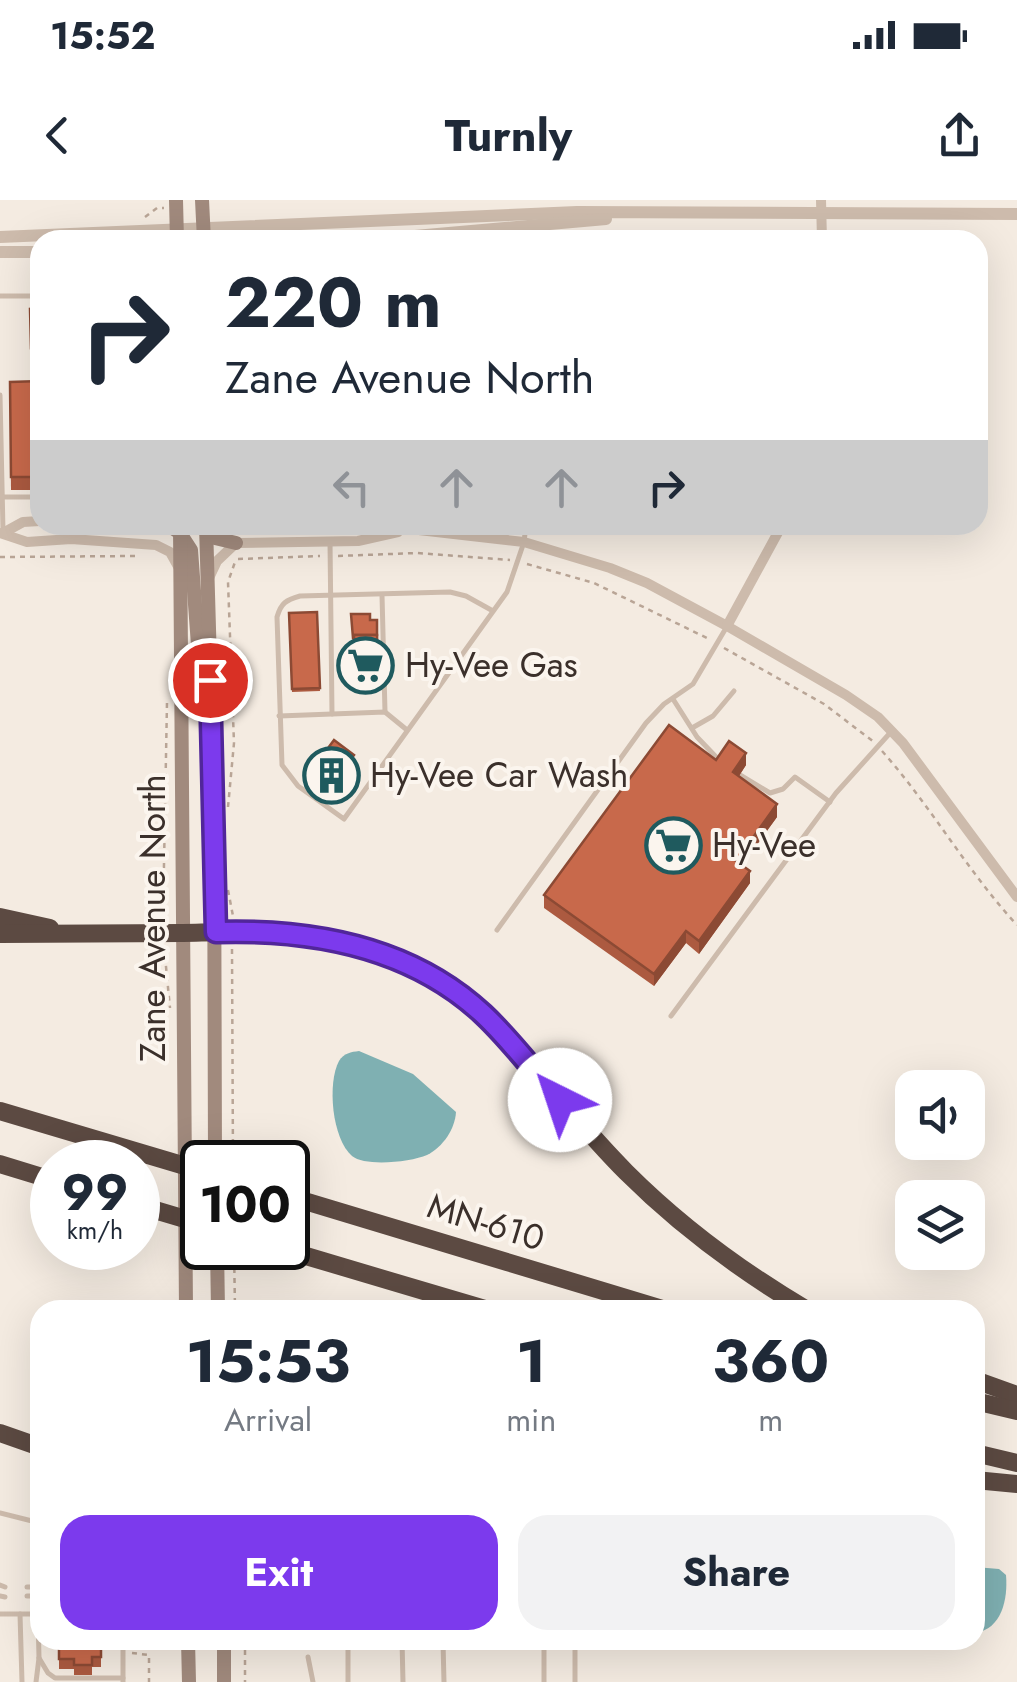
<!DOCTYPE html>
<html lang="en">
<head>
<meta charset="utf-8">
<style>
  body { margin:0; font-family:Jost,sans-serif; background:#f2f2f3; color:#1f2937; height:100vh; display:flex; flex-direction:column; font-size:38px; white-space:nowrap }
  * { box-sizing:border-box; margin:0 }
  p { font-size:32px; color:#747a83 }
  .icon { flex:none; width:55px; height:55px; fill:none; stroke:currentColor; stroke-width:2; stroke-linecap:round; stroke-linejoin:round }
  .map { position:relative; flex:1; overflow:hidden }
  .side { position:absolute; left:30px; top:1100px; width:955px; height:350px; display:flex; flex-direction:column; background:#fff; border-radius:30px; box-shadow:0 10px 40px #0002 }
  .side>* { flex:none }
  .top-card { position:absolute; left:30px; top:30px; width:958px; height:305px; border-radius:30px; box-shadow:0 10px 40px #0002; background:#fff; color:#1f2937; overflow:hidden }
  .fabs { position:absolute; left:895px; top:870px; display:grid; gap:20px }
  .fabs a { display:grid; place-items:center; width:90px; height:90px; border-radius:20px; background:#fff; box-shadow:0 10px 40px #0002; font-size:50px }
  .speed { position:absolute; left:30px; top:940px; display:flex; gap:20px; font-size:50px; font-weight:700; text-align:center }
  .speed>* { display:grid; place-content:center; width:130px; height:130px; border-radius:50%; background:#fff; box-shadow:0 10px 40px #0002; line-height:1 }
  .speed small { font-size:25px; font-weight:400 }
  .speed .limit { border:5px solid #111; border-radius:15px; background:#fff; color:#111 }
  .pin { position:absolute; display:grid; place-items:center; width:85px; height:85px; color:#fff; margin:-42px; border:5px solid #fff; border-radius:50%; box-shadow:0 2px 10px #0007 }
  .me { position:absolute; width:110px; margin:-55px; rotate:319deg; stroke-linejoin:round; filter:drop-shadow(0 0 8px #0008) }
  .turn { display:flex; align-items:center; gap:35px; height:210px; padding:0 30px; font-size:45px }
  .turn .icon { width:130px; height:130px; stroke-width:2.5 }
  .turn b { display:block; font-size:70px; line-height:85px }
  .lanes { display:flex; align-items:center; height:95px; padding:0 30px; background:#0003; justify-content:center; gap:50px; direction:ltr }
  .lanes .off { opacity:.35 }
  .eta { display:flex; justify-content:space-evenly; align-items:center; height:170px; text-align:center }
  .eta b { font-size:60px; font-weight:700; line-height:70px }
  .button { display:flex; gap:20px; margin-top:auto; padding:20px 30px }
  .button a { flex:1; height:115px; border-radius:30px; background:#7c3aed; color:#fff; font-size:40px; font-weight:700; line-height:115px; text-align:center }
  .button a+a { background:#f2f2f3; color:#1f2937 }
  .status { display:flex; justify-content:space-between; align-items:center; height:70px; padding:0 50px; background:#fff; direction:ltr }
  .status svg { height:28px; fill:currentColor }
  header { display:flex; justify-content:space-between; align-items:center; height:130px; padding:0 30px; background:#fff; font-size:45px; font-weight:700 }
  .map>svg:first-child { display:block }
  .water { fill:#7fb0b2 }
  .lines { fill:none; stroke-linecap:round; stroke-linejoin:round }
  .path { stroke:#b9a596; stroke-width:2.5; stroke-dasharray:5 5; stroke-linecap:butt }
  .service { stroke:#cdbbac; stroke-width:5 }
  .minor { stroke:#cdbbac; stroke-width:10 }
  .tertiary { stroke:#cdbbac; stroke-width:12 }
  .secondary { stroke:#a18a7d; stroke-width:14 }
  .motorway { stroke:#5c4a42; stroke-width:18 }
  .wall { fill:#ac5a40 }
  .shaded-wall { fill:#8c4a34 }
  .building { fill:#c8694b; stroke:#8c4a34; stroke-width:2.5 }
  .route-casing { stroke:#51269a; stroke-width:25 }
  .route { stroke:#7c3aed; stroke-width:18 }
  .labels { text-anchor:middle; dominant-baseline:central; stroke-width:8; stroke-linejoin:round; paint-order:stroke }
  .poi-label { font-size:35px; fill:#3b302b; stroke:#fbf5ee; text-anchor:start }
  .street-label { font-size:35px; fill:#3b302b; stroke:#fbf5ee }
</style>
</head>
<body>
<div class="status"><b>15:52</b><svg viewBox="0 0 49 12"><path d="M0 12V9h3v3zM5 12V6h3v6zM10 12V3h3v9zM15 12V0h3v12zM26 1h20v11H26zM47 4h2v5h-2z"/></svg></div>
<header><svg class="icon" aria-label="back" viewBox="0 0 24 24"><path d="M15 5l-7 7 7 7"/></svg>Turnly<svg class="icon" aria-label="share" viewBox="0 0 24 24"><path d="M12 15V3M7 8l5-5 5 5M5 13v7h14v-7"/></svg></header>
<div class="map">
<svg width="1017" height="1482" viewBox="0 0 1017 1482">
  <rect width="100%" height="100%" fill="#f4ebe1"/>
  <g class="water">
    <path d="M 359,851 L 413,874 L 456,912 C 455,929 443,947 427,955 C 411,962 365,967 352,956 C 332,939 327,883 339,861 C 344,853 351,852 359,851 Z"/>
    <path d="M 975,1367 L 999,1369 L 1006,1375 C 1008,1399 1002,1429 975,1433 Z"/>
  </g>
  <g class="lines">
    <g class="path">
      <polyline points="145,17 157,8 164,8"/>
      <polyline points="338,356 417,353 510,360"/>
      <polyline points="0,357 135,356"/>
      <polyline points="238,359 320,356"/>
      <polyline points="527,364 594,383 709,439"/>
      <polyline points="724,448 824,504 874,542"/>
      <path d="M 882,551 C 931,606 967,671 1017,725"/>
      <polyline points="228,607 234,543 228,382 235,362"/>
      <polyline points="228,690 233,716"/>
      <polyline points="163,718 167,502"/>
      <polyline points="164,746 170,808"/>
      <polyline points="232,749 233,962"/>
      <polyline points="234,1048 235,1110"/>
      <polyline points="245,1440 245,1482"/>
      <polyline points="132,1453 149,1455 149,1482"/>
    </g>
    <g class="service">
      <polyline points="0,96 40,96"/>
      <polyline points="0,195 3,331"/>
      <polyline points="4,297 40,297"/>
      <polyline points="330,342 332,514"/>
      <polyline points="382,395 385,512"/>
      <path d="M 493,411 L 466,396 L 450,392 L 300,396 C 286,400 281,403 277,417 L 282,565 L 298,586 L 344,619 L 507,392 L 524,342 L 526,325"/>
      <polyline points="673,499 697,537 719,560"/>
      <polyline points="279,516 385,512 407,530"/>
      <polyline points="692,528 713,516 734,491"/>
      <polyline points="740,575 770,593 783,589 795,577 830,602"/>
      <polyline points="497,730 646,523 664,504 693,484 726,428"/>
      <polyline points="671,816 836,593 890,533"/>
      <polyline points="0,1313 40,1323"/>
      <polyline points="0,1385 5,1387"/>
      <polyline points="27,1387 40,1387"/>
      <polyline points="0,1396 5,1397"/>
      <polyline points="27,1396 40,1396"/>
      <polyline points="0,1414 37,1414"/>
      <polyline points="20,1414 22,1482"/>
      <polyline points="402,1440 403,1482"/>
      <polyline points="544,1441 544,1482"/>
      <polyline points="308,1457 313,1482"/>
      <polyline points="39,1458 48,1473 55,1478 123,1478"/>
      <polyline points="36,1482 39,1458 38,1414"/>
      <polyline points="123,1482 123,1440"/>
      <polyline points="348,1482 348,1440"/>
      <polyline points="444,1482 443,1442 587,1441"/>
      <polyline points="575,1482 575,1440"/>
    </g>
    <g class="minor">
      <polyline points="821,0 822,40"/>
      <polyline points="375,325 524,342 610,368 647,383 727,426 846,495 878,517 903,543 1017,697"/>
      <polyline points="0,333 27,342 71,339 156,345 170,352 180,370"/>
      <polyline points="3,333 23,322 40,321"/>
      <polyline points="209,378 217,361 236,343 358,341 398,332"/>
      <polyline points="727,426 782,325"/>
    </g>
    <g class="tertiary">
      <polyline points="0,37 577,12 1017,14"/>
      <polyline points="370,40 606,19"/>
      <polyline points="0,52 40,52"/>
    </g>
    <g class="secondary">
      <polyline points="176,0 177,40"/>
      <polyline points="202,0 204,40"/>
      <polyline points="168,325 180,333 191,350 201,486"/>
      <polyline points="180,325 186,1110"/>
      <polyline points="206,325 214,601 215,962"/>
      <polyline points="203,329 215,338 236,343"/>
      <polyline points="217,1048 218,1110"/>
      <polyline points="188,1440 189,1482"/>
      <polyline points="224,1440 224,1482"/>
    </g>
    <g class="motorway">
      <polyline points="0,717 50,728"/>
      <path d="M 0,734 C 61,734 122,733 183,733 C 236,732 290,729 342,741 C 482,775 532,878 626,972 C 680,1026 741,1071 807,1110"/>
      <polyline points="0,911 202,971"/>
      <polyline points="0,964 52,980"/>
      <polyline points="288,996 666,1110"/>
      <polyline points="138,1005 202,1024"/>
      <polyline points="279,1048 488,1110"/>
      <polyline points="975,1180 1017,1195"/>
      <polyline points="975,1201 1017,1211"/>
      <polyline points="0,1233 40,1247"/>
      <polyline points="975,1253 1017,1263"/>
      <polyline points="975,1280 1017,1284"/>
    </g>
  </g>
  <g class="wall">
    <polygon points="40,108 40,157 31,157 30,109"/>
    <polygon points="40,181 40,290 11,290 10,182"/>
    <polygon points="317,412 320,491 292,492 289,413"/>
    <polygon points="351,414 378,476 378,485 356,486 354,445 353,445"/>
    <polygon points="716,560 746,565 739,576 777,617 742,665 750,683 699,754 686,743 654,786 544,708 544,695"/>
    <polygon points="354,564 328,600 308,585 308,575"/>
    <polygon points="59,1440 101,1457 101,1467 92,1467 92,1475 74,1475 74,1469 59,1469"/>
  </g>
  <g class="shaded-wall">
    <polygon points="746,553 746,565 733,585 733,572"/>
    <polygon points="354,555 354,564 328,600 328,590"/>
    <polygon points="777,604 777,617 736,674 736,661"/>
    <polygon points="750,671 750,683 699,754 699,741"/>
    <polygon points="686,731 686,743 654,786 654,774"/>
  </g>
  <g class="building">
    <polygon points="40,108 40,147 31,148 30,109"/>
    <polygon points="40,181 40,277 11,277 10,182"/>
    <polygon points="317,412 320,488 292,489 289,413"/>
    <polygon points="351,414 370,414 370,420 377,420 377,435 354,435 355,438 353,438"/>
    <polygon points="354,435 377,435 378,476 356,476"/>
    <polygon points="669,525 716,560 729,541 746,553 733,572 777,604 736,661 750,671 699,741 686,731 654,774 544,695"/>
    <polygon points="334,540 354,555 328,590 308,575"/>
    <polygon points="59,1440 101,1440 101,1457 92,1457 92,1465 74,1465 74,1459 59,1459"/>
  </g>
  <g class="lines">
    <defs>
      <path id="route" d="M 210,480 L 216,732 C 312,729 410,746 483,814 C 511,840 534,872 560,900"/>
    </defs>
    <use href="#route" class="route-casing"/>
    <use href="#route" class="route"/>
  </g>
  <defs>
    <symbol id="supermarket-ring" viewBox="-11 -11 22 22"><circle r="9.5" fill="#fbf5ee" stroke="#1f5a5e" stroke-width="1.5"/><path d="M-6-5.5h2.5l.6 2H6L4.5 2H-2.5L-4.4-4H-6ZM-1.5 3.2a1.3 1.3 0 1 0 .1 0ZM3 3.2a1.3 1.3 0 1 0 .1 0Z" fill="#1f5a5e"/></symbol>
    <symbol id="building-ring" viewBox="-11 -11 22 22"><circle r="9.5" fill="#fbf5ee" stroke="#1f5a5e" stroke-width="1.5"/><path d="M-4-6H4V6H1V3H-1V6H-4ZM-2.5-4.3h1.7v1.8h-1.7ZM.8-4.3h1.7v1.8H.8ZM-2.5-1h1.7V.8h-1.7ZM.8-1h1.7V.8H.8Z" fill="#1f5a5e"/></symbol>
  </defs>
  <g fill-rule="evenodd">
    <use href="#supermarket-ring" x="334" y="434" width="63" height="63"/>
    <use href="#building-ring" x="300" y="544" width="63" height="63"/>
    <use href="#supermarket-ring" x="642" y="614" width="63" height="63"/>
  </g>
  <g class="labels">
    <g class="poi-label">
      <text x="405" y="465">Hy-Vee Gas</text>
      <text x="370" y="575">Hy-Vee Car Wash</text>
      <text x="712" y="645">Hy-Vee</text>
    </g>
    <g class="street-label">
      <text transform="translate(153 718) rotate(-90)">Zane Avenue North</text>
      <text transform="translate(486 1022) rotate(17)">MN-610</text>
    </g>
  </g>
</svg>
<div class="fabs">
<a><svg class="icon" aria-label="sound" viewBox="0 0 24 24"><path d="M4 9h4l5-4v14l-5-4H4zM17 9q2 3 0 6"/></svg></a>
<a><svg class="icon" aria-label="layers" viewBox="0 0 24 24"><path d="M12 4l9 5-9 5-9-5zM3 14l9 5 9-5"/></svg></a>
</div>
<div class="speed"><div>99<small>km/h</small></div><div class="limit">100</div></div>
<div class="pin" style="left:210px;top:480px;background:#d93025"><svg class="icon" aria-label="arrive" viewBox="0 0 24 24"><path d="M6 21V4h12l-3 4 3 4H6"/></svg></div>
<svg class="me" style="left:560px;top:900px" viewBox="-20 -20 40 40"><circle r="19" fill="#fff"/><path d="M0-13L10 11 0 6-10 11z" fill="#7c3aed"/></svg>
<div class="top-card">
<div class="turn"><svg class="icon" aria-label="right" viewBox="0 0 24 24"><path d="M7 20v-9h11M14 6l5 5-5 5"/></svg><div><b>220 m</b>Zane Avenue North</div></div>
<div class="lanes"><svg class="icon off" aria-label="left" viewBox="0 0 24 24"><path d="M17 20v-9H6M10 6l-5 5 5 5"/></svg><svg class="icon off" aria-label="ahead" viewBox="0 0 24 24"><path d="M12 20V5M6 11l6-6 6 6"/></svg><svg class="icon off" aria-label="ahead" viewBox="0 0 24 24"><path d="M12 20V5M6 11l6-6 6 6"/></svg><svg class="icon" aria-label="right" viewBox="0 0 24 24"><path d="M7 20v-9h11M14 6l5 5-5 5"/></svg></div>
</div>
<section class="side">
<div class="eta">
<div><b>15:53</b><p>Arrival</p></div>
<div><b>1</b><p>min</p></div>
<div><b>360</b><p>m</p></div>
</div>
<div class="button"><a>Exit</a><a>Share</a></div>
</section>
</div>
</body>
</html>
